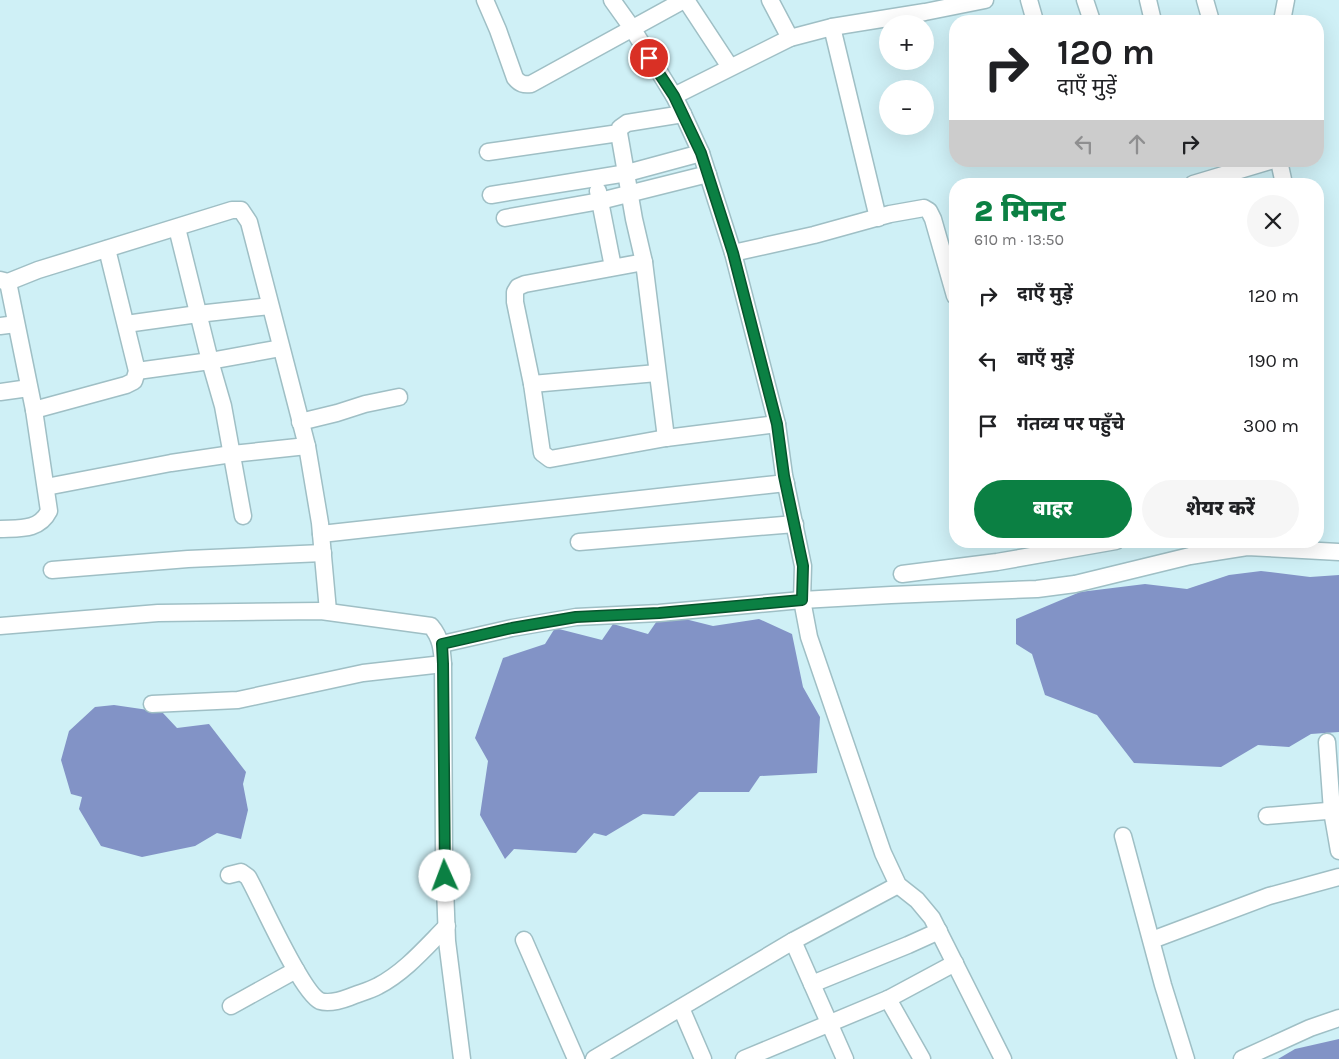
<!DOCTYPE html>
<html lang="hi">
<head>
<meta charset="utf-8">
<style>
  body { margin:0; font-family:Karla,"Noto Sans Devanagari",sans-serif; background:#f6f6f6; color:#202124; height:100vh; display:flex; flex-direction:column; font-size:19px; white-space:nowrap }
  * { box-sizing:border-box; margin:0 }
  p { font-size:16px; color:#757577 }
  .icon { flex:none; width:28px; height:28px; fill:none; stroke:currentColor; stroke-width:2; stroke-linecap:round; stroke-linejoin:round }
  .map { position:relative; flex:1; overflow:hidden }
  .drawer { position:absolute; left:949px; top:178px; width:375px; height:370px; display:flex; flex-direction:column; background:#fff; border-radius:20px; box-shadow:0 5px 20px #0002 }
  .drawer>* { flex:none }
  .top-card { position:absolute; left:949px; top:15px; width:375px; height:152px; border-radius:20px; box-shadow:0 5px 20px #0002; background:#fff; color:#202124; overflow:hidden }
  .fabs { position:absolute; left:879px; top:15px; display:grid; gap:10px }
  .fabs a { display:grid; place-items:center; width:55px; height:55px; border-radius:50%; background:#fff; box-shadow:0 5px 20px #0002; font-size:25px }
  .pin { position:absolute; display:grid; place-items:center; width:42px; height:42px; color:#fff; margin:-21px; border:2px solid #fff; border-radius:50%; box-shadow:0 1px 5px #0007 }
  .me { position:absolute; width:55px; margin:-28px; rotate:358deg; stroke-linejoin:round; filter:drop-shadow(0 0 4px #0008) }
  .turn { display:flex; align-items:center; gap:18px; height:105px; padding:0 25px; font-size:22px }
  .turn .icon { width:65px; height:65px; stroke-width:2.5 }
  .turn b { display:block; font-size:35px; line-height:42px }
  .lanes { display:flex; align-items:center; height:48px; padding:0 25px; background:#0003; justify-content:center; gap:25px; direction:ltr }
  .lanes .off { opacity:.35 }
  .round { display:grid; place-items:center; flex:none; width:52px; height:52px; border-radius:26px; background:#f6f6f6 }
  .headline { display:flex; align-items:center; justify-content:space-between; height:85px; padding:0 25px }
  h1 { font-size:30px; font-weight:800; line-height:38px; color:#0b8043 }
  .primary-button { display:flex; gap:10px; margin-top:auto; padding:10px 25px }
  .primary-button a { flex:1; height:58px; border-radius:30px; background:#0b8043; color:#fff; font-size:20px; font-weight:800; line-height:58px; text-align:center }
  .primary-button a+a { background:#f6f6f6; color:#202124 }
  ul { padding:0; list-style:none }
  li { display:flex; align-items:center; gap:15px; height:65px; padding:0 25px }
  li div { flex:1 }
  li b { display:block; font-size:19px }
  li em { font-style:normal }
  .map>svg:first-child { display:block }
  .water { fill:#8293c6 }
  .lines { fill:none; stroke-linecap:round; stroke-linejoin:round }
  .minor-casing { stroke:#9fbfc5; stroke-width:19 }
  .minor { stroke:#fff; stroke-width:16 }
  .route-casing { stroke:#07532c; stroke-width:12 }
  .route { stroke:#0b8043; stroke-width:9 }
</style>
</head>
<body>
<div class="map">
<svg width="1339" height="1059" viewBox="0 0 1339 1059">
  <rect width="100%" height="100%" fill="#cff0f6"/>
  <g class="water">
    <polygon points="1261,571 1310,577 1339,575 1339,732 1311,734 1289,747 1258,745 1221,767 1134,763 1097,715 1045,695 1032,654 1016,644 1016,619 1080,592 1145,584 1187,589 1229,575"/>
    <polygon points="659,618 689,620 713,626 759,619 792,634 803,687 820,717 817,773 760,776 749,792 699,792 674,816 643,814 606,836 594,833 576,853 514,849 505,859 480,815 488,761 475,738 503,658 545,644 555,628 602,640 613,624 648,634"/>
    <polygon points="114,705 162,712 177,728 209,724 246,772 243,784 248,810 241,839 217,833 195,846 142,857 101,846 79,809 82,797 71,794 61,760 69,731 95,707"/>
    <polygon points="1339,1039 1339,1059 1278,1059 1295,1049"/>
  </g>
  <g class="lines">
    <defs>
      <g id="minor">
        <path d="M 485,0 L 498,30 L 515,78 C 520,84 524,85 531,84 L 684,0"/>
        <polyline points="612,0 632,28 674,96 683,114 701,153 733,253 777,424 784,475 803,566 802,600 809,637 883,853 898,885 917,900 932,918 1003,1059"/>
        <polyline points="686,0 730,67"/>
        <polyline points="770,0 790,38"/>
        <polyline points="1029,0 1035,21"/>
        <polyline points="1085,0 1092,21"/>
        <polyline points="1148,0 1153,21"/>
        <polyline points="1205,0 1211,21"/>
        <polyline points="1282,21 1286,0"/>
        <polyline points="832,27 878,218"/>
        <polyline points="674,96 790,38 832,27 925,12 985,0"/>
        <polyline points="488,152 619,133"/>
        <polyline points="1279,161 1284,184"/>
        <polyline points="1193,184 1270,161"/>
        <polyline points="598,191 613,267"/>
        <polyline points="491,195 627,173 701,153"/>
        <polyline points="505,218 600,201 708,174"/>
        <polyline points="177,228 210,361 223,406 243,516"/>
        <polyline points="733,253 814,235 890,214 924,208 929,211 933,219 955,296"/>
        <polyline points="644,262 525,284 518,287 515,292 515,302 532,384 542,453 550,459 666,438 777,424"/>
        <polyline points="0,280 8,282 38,270 232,210 241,210 249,222 307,446 320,523 328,611"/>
        <polyline points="126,324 198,314 270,306"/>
        <polyline points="0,326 16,324"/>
        <polyline points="137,371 210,361 281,348"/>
        <polyline points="532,384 657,373"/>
        <polyline points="0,392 29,388"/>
        <polyline points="34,410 126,385 134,381 137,371 107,249"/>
        <polyline points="300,422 337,413 365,404 399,397"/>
        <polyline points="666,438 644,262 634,219 619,133 620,128 627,123 683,114"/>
        <polyline points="46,487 171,463 232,454 307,446"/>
        <path d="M 0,529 C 19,528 39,531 49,511 L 34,410 L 8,282"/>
        <polyline points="321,534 786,483"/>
        <polyline points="579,542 795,524"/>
        <polyline points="52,570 188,559 323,553"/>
        <polyline points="902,574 997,562 1116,541"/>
        <path d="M 0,626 L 158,613 L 321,611 L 431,626 C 441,638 442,649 443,664 L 444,859 L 447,941 L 462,1059"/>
        <polyline points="442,644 512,628 576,617 659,613 802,600 891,595 1037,589 1075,584 1190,556 1247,547 1339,552"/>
        <polyline points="152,704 238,700 363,673 443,664"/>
        <polyline points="1327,742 1332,811 1339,851"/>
        <polyline points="1267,816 1339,810"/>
        <polyline points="1123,836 1163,985 1186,1059"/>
        <path d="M 229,875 L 241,872 L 248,877 C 261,900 301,992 320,1001 C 329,1004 342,1000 350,997 C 359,993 369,991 378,986 C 405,972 426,947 447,926"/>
        <polyline points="524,940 576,1059"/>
        <polyline points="1152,940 1269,896 1339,877"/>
        <polyline points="793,941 845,1059"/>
        <polyline points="812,984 908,945 939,931"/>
        <polyline points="888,999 922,1059"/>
        <polyline points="231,1006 296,970"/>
        <polyline points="681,1008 703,1059"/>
        <polyline points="594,1059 793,941 898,885"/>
        <polyline points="744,1059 888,999 955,963"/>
        <polyline points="1242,1059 1310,1028 1339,1018"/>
      </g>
    </defs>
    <use href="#minor" class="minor-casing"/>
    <use href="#minor" class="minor"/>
  </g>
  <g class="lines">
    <defs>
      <polyline id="route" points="445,876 443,664 442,644 512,628 576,617 659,613 802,600 803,566 784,476 777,424 733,253 701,153 674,96 649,58"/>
    </defs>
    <use href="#route" class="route-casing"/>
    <use href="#route" class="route"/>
  </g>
</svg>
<div class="fabs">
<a>+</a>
<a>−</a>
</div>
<div class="pin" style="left:649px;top:58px;background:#d93025"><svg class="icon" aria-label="arrive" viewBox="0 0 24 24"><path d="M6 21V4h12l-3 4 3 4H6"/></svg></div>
<svg class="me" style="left:445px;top:876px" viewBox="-20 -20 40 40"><circle r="19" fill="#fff"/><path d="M0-13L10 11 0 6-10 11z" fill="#0b8043"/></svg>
<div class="top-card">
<div class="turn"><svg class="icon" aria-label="right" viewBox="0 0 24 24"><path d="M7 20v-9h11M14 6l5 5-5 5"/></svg><div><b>120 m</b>दाएँ मुड़ें</div></div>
<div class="lanes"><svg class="icon off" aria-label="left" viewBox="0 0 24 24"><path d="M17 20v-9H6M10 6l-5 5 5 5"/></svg><svg class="icon off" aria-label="ahead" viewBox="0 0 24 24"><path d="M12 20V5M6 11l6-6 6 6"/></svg><svg class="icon" aria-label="right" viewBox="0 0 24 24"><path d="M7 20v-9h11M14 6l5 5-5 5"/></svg></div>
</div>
<section class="drawer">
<div class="headline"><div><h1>2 मिनट</h1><p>610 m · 13:50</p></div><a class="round"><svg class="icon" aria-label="close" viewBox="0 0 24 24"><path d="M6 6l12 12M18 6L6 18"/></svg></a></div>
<ul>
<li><svg class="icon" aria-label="right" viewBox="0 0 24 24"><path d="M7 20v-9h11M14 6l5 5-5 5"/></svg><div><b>दाएँ मुड़ें</b></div><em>120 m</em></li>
<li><svg class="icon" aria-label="left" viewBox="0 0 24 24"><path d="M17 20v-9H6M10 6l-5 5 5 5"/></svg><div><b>बाएँ मुड़ें</b></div><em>190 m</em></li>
<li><svg class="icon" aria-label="arrive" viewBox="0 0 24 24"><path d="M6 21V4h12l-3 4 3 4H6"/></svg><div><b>गंतव्य पर पहुँचे</b></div><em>300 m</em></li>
</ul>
<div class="primary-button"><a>बाहर</a><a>शेयर करें</a></div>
</section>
</div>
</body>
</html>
